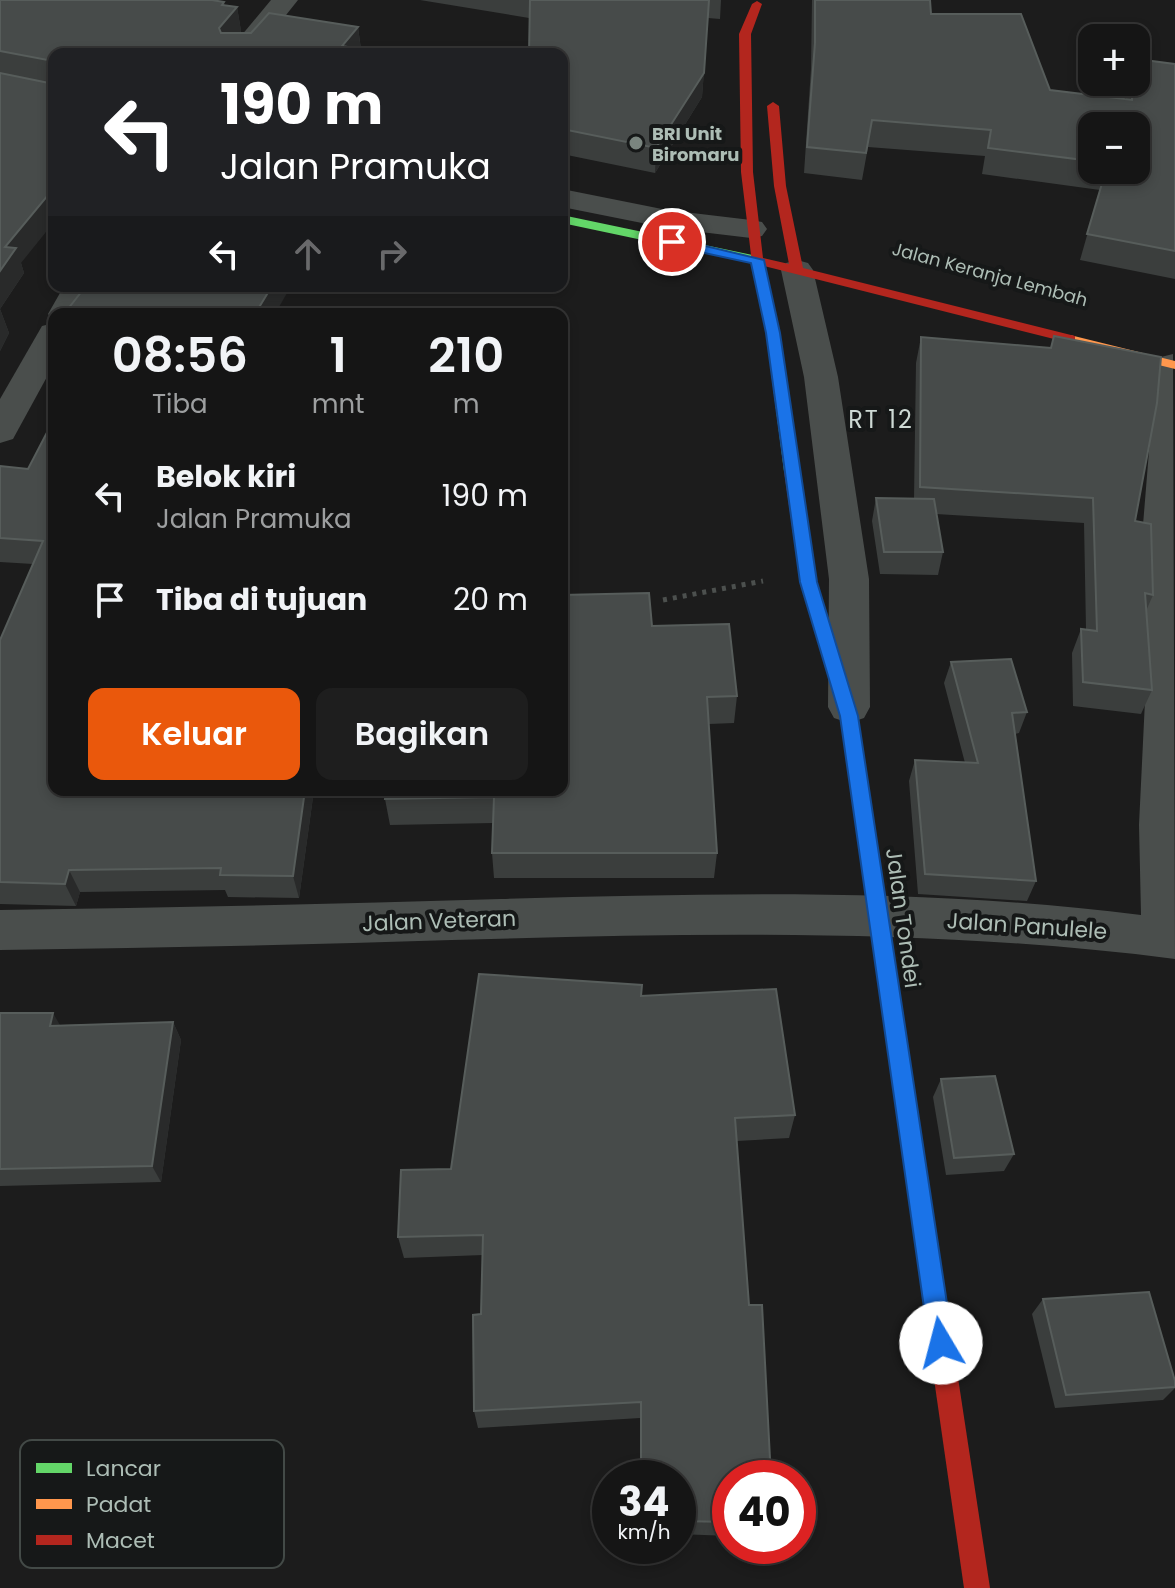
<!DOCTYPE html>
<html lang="id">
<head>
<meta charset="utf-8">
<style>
  body { margin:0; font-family:Poppins,sans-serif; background:#1e1e1e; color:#f1f3f6; height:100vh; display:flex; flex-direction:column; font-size:30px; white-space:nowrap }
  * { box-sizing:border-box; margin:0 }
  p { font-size:26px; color:#9d9fa0 }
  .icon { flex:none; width:44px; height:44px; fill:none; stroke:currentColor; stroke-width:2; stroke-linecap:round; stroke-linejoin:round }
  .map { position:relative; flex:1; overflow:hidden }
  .drawer { position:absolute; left:48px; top:308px; width:520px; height:488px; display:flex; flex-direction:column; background:#151515; border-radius:16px; box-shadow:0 4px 12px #0003,0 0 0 2px #343434 }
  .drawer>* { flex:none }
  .hud { position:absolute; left:48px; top:48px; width:520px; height:244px; border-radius:16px; box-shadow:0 4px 12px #0003,0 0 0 2px #343434; background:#202124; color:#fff; overflow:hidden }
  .buttons { position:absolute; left:1078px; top:24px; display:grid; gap:16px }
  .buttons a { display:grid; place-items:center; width:72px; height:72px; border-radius:16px; background:#151515; box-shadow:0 4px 12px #0003,0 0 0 2px #343434; font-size:40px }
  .speed { position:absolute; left:592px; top:1460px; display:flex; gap:16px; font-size:40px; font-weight:700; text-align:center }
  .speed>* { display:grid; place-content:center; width:104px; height:104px; border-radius:50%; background:#151515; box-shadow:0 4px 12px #0003,0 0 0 2px #343434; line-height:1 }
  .speed small { font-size:20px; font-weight:400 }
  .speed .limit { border:12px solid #d22; background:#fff; color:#111 }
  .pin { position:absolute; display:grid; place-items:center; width:68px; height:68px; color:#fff; margin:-34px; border:4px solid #fff; border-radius:50%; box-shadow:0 2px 8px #0007 }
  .me { position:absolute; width:88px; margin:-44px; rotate:352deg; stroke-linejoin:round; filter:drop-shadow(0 0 6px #0008) }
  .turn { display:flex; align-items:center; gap:28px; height:168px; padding:0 40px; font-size:36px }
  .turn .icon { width:104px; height:104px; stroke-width:2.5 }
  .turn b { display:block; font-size:56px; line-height:68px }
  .lanes { display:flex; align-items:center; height:76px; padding:0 40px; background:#0003; justify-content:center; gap:40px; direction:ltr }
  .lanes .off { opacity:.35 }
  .eta { display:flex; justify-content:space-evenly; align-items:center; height:136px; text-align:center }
  .eta b { font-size:48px; font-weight:600; line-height:56px }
  .primary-button { display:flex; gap:16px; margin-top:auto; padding:16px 40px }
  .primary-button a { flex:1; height:92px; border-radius:16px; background:#ea580c; color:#fff; font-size:32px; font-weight:600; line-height:92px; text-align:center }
  .primary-button a+a { background:#1e1e1e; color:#f1f3f6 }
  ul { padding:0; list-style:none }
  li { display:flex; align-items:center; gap:24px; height:104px; padding:0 40px }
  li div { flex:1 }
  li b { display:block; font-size:30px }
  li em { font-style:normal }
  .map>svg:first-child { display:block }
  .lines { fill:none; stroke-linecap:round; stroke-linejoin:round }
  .path { stroke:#4c504e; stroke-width:5; stroke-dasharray:4 6; stroke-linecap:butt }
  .street { fill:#4a4e4c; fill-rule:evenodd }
  .fast { fill:#63d668; fill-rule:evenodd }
  .slow { fill:#ff974d; fill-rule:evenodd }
  .jam { fill:#b3261e; fill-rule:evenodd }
  .wall { fill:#3b3e3d; fill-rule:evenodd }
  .shaded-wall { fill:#292a2a }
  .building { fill:#474b4a; stroke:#575d5b; stroke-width:2 }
  .route { fill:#1a73e8; stroke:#114b97; stroke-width:2 }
  .poi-dot { fill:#7a857f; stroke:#161818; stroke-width:3 }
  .labels { text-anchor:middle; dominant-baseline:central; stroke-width:8; stroke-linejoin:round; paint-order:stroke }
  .far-poi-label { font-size:18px; font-weight:bold; fill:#adbdb5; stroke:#161818; text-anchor:start }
  .far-street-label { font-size:18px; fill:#adbdb5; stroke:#161818 }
  .street-label { font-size:22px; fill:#adbdb5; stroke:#161818 }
  .neighbourhood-label { font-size:24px; letter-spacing:2px; fill:#ced9d4; stroke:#161818 }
  .key { fill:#161818; stroke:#434a47; stroke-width:2 }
  .key-label { font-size:22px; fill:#adbdb5 }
</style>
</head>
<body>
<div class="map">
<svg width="1175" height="1588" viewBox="0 0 1175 1588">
  <rect width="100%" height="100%" fill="#1c1c1c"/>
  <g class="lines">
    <polyline class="path" points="663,600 763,581"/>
    <g class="street">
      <polygon points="271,0 298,0 255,54 226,54"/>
      <polygon points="562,189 667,210 751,220 762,222 767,229 762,236 751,238 667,228 562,207"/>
      <polygon points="797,260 808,263 813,270 838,377 869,579 870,707 864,718 849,723 834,718 828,707 829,579 804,377 781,270 786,263"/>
      <polygon points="64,286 96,286 82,314 54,314 53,321 48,314"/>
      <polygon points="54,323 54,364 13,439 0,443 0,399 42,326"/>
      <path d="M 1173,354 L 1175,959 C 935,928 694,933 452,940 C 302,945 151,948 0,950 L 0,910 C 167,908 334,904 501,899 C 714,893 929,888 1141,915 L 1139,825 L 1147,659 L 1143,525 L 1156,365 L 1161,357 Z"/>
    </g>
    <g class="fast">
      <polygon points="562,215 762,257 780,333 800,471 797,475 792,476 784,471 766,333 751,263 562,223"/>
      <polygon points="891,990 898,993 901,999 955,1358 951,1366 943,1370 935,1366 931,1358 881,999 884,993"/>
    </g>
    <polygon class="slow" points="1070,335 1175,361 1175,369 1065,342 1065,336"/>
    <g class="jam">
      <polygon points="757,1 762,4 751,34 753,172 763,258 789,264 774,186 767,106 773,102 779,106 786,186 803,268 1075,336 1075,342 1070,343 752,263 741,172 739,34 752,4"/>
      <polygon points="792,466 800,471 816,582 858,716 901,999 898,1005 891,1008 884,1005 881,999 840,716 800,582 784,471"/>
      <polygon points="943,1346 951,1350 955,1358 990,1588 964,1588 931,1358 935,1350"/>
    </g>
  </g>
  <g class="wall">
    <polygon points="0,0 225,6 237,7 241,31 240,33 358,27 361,49 54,54 21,263 24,273 0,309 9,333 0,351"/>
    <polygon points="420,0 721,0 720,19 708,18 702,97 655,173 562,154 562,54 529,18"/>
    <path d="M 812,0 L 930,0 L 931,14 L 1050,90 L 1126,99 L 1127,82 L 1136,82 L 1175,64 L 1175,279 L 1080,260 L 1100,190 L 982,174 L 985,156 L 868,147 L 862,180 L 804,173 L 811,69 ZM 1092,126 L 1136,170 L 1092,170 Z"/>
    <polygon points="921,337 1135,521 1153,595 1146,611 1152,690 1141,714 1073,706 1072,653 1081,629 1086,629 1084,523 936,514 943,552 938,575 880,574 872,521 876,498 914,499 916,363"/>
    <polygon points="54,419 54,790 314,790 299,898 228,897 225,890 80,892 76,906 0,904 0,640 33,564 0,562 0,466 28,469"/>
    <polygon points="652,626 737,696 734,723 709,724 717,853 714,878 494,878 492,853 493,823 390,825 385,799 562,790"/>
    <polygon points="951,662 1027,712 1019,733 1015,734 1036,881 1027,901 918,894 909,781 915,760 965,763 944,683"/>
    <polygon points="641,996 795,1115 789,1138 737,1141 730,1536 678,1534 678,1478 640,1478 640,1418 478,1428 474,1411 481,1314 483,1255 404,1258 398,1237 451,1169"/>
    <polygon points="0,1013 60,1025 173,1022 181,1040 161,1182 0,1186"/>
    <polygon points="941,1079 1014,1154 1004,1171 946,1175 933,1097"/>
    <polygon points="1043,1299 1175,1387 1175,1388 1163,1400 1055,1408 1032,1314"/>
  </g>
  <g class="shaded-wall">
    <polygon points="709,0 702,97 655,173 656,148"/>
    <polygon points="224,2 228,18 237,7 241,31 224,52 219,28 222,5"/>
    <polygon points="358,27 361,51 342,46"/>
    <polygon points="54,188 54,222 21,263 24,273 0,309 9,333 0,351 0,271 5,247"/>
    <polygon points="272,286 291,286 275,314 255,314"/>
    <polygon points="305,790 314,790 299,898 293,876"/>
    <polygon points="69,870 80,892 76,906 65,884"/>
    <polygon points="53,1013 64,1032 50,1026"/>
    <polygon points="173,1022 181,1040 161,1182 152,1166"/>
  </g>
  <g class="building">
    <polygon points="0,0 212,0 224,2 222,5 237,7 219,28 221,33 251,33 269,13 358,27 342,46 388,54 54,54 54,143 49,149 54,150 54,188 5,247 16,248 0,271 0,73 49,83 48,60 0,51"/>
    <polygon points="530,0 709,0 704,73 656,148 562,129 562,54 529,54"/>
    <polygon points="815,0 930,0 931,14 1021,14 1050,90 1132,100 1133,82 1136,82 1136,59 1175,64 1175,251 1087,234 1106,170 1136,170 1136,126 1092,126 1092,161 988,148 991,130 872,120 866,153 807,147 815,43"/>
    <polygon points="86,286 152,286 175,290 177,286 272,286 255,314 64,314"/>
    <polygon points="1054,336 1161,357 1157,403 1135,521 1151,524 1153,595 1145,593 1152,690 1083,682 1081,629 1097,631 1093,498 920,487 921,337 1051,348"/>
    <polygon points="54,419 54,790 305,790 293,876 220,875 221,868 69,870 65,884 0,882 0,640 43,541 0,538 0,466 28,469"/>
    <polygon points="876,498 934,499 943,552 884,552"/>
    <polygon points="649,593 652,626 729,624 737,696 707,697 717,853 492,853 494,797 385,799 386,790 562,790 562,595"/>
    <polygon points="1011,659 1027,712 1012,713 1036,881 925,874 915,760 978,763 951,662"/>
    <polygon points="479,974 642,985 641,996 776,989 795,1115 735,1118 749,1305 762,1305 771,1478 730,1478 730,1522 678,1521 678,1478 641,1478 641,1402 474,1411 473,1315 481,1314 483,1235 398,1237 401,1170 451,1169"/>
    <polygon points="0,1013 53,1013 50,1026 173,1022 152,1166 0,1169"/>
    <polygon points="995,1076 1014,1154 954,1158 941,1079"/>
    <polygon points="1149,1292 1175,1381 1175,1387 1066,1395 1043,1299"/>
  </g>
  <polygon class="route" points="672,238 764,260 780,333 817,582 858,716 953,1343 949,1352 941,1355 933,1352 929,1343 840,716 800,582 766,333 751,263 667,245 667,239"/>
  <circle class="poi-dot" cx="636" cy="143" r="8"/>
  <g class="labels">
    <g class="far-poi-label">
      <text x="652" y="133">BRI Unit<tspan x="652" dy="21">Biromaru</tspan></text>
    </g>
    <g class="far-street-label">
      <text transform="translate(990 274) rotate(15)">Jalan Keranja Lembah</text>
    </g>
    <g class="street-label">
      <text transform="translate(903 918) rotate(82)">Jalan Tondei</text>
      <text transform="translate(439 921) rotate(-2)">Jalan Veteran</text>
      <text transform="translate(1027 926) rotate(4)">Jalan Panulele</text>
    </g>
    <g class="neighbourhood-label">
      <text x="881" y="419">RT 12</text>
    </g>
  </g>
  <rect x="20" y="1440" width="264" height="128" rx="12" class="key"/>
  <rect x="36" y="1463" width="36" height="10" fill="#63d668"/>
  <rect x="36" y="1499" width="36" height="10" fill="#ff974d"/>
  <rect x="36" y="1535" width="36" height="10" fill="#b3261e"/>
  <g class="key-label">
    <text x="86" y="1476">Lancar</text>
    <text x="86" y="1512">Padat</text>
    <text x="86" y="1548">Macet</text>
  </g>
</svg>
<div class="buttons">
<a>+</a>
<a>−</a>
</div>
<div class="speed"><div>34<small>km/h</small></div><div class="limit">40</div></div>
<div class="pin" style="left:672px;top:242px;background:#d93025"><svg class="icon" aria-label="arrive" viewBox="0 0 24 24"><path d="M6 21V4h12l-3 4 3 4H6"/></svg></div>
<svg class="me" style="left:941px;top:1343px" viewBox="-20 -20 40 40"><circle r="19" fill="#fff"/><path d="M0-13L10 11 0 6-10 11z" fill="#1a73e8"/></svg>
<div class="hud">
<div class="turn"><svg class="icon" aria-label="left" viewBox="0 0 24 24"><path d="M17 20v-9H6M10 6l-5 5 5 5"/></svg><div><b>190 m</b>Jalan Pramuka</div></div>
<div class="lanes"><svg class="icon" aria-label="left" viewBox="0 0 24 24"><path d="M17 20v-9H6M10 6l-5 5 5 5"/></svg><svg class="icon off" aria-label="ahead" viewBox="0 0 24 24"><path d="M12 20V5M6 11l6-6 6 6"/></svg><svg class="icon off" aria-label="right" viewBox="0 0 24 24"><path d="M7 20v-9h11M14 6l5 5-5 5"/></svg></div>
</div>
<section class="drawer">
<div class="eta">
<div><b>08:56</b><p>Tiba</p></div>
<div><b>1</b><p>mnt</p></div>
<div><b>210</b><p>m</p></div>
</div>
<ul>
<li><svg class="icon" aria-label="left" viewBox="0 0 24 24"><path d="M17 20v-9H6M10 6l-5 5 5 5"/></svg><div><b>Belok kiri</b><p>Jalan Pramuka</p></div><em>190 m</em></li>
<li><svg class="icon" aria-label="arrive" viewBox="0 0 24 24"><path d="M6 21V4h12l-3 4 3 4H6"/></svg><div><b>Tiba di tujuan</b></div><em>20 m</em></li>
</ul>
<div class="primary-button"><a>Keluar</a><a>Bagikan</a></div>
</section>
</div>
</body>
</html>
